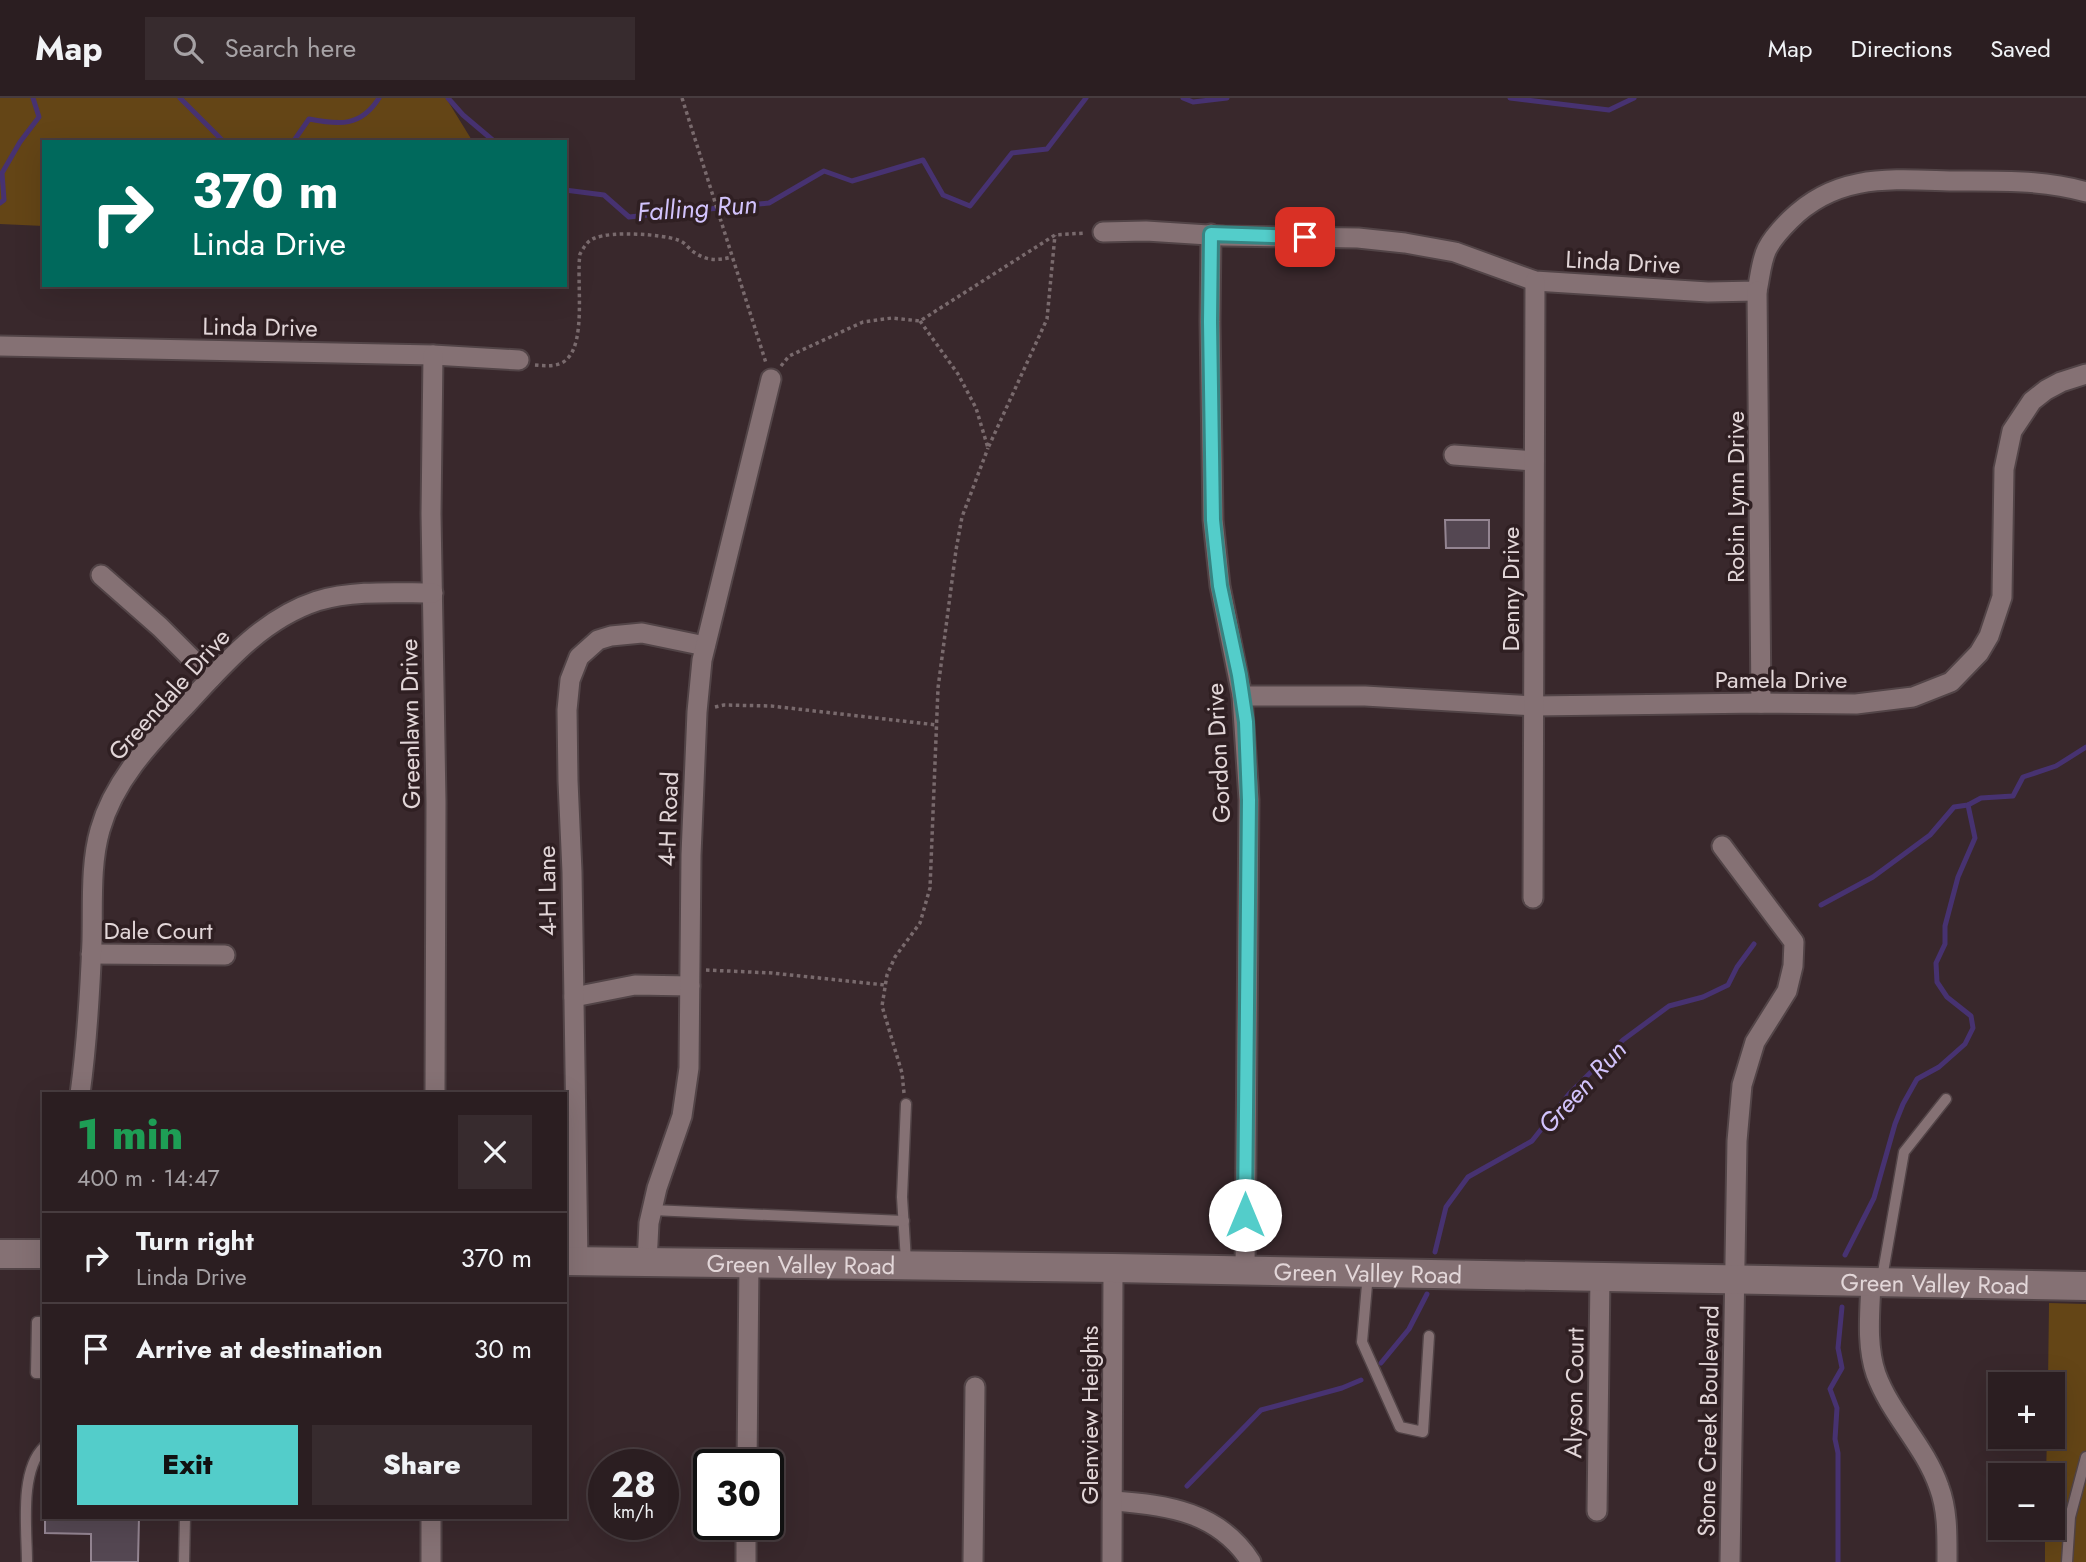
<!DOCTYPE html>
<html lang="en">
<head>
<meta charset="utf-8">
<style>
  body { margin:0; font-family:Jost,sans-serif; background:#372b2e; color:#f1f3f6; height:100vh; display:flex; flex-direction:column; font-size:26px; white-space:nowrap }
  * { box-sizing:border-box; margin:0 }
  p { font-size:23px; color:#a6a2a5 }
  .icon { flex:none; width:38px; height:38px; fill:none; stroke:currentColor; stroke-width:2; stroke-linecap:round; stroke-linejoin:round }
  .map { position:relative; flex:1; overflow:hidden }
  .side { position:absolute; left:42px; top:994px; width:525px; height:427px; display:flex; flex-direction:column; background:#2b1e21; border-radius:0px; box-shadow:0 7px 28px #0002,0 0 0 2px #473c3f }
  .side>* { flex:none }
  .top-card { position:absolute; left:42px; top:42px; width:525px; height:147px; border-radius:0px; box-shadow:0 7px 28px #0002,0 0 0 2px #473c3f; background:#00695c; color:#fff; overflow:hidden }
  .controls { position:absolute; left:1988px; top:1274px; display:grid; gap:14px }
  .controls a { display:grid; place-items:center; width:77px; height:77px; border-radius:0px; background:#2b1e21; box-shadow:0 7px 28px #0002,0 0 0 2px #473c3f; font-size:35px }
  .speed { position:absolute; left:588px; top:1351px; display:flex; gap:14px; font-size:35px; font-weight:700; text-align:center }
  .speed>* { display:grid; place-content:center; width:91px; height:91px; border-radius:50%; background:#2b1e21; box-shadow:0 7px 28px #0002,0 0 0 2px #473c3f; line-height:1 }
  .speed small { font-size:18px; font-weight:400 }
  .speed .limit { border:4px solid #111; border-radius:10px; background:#fff; color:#111 }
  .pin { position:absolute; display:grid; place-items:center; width:60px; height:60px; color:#fff; margin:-30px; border-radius:14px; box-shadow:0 4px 10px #0006 }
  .me { position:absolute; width:77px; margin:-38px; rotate:0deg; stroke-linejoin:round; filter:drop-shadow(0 0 5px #0008) }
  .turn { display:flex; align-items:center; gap:24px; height:147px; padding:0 35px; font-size:32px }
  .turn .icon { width:91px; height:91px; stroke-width:2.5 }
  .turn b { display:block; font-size:49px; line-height:60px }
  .round { display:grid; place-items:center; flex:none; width:74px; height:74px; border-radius:0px; background:#372b2e }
  .summary { display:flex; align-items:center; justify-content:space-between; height:119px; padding:0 35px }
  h1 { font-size:42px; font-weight:800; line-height:52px; color:#1e9e55 }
  .button { display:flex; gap:14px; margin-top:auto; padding:14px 35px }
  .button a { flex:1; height:80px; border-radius:0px; background:#53cdca; color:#111; font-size:28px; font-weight:800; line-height:80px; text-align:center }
  .button a+a { background:#372b2e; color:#f1f3f6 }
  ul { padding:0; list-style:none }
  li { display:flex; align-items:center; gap:21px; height:91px; padding:0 35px; border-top:2px solid #473c3f }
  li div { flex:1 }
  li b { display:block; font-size:26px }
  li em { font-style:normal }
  header { display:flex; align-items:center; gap:42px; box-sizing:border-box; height:98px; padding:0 35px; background:#2b1e21; border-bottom:2px solid #473c3f }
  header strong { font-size:33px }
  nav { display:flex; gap:38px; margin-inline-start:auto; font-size:24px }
  .search { width:490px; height:63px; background:#372b2e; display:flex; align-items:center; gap:18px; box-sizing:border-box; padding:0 24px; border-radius:0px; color:#a6a2a5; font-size:26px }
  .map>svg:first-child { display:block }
  .green { fill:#644516 }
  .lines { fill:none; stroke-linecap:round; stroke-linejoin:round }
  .stream { stroke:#473271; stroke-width:5 }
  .building { fill:#544752; stroke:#948592; stroke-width:2 }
  .lane-casing { stroke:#524447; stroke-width:13 }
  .street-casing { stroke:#524447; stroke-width:23 }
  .secondary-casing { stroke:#524447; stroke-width:32 }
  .path { stroke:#796a6d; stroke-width:3.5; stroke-dasharray:3.5 3.5; stroke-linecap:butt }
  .lane { stroke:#857174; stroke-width:10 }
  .street { stroke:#857174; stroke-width:19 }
  .secondary { stroke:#857174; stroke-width:28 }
  .route-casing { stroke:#368583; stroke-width:18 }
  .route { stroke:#53cdca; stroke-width:12 }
  .labels { text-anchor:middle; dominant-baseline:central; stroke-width:7; stroke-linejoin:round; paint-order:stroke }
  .street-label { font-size:24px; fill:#e2d6d8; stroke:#2f1f22 }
  .water-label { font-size:26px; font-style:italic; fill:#d2c3fc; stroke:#2f1f22 }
</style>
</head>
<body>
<header>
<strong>Map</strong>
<div class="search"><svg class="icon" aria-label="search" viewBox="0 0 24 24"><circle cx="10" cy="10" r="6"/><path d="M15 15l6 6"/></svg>Search here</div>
<nav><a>Map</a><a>Directions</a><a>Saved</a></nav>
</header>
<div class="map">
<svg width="2086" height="1464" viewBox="0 0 2086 1464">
  <rect width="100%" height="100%" fill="#39282c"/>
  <g class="green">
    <polygon points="0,0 446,0 473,44 44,44 44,128 0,126"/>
    <polygon points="2049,1205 2086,1206 2086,1464 2045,1464 2045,1430 2053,1430 2053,1377 2046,1377 2047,1339 2053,1339 2053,1286 2048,1286"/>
  </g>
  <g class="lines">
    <g class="stream">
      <polyline points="180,0 224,44"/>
      <polyline points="448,0 463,17 495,44"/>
      <polyline points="1183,0 1193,4 1227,0"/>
      <polyline points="1510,0 1609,12 1634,0"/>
      <path d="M 293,44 L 309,21 C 339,27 361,29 379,0"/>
      <polyline points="565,92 604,97 629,119 769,105 824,73 852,83 923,62 943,97 970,108 1012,55 1047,51 1086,0"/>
      <polyline points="0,105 4,102 2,75 20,44 39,19 33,0"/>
      <polyline points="1821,807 1873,779 1930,737 1954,709 1968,707 1981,700 2013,698 2023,679 2056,668 2086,649"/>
      <polyline points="1435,1154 1446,1109 1468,1079 1532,1043 1569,996 1623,942 1669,908 1703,899 1728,887 1737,869 1754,846"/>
      <polyline points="1845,1157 1874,1100 1895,1026 1903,1006 1917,981 1939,969 1965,946 1973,930 1971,918 1947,899 1937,884 1936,865 1945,846 1945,828 1958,779 1975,740 1968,707"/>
      <polyline points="1381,1265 1409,1231 1427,1196"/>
      <polyline points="1187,1388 1261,1312 1342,1290 1361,1282"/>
      <polyline points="1838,1464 1838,1355 1835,1341 1837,1310 1830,1291 1842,1270 1838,1250 1842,1209"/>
    </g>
  </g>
  <g class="building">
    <polygon points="1445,422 1489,422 1489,450 1446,450"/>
    <polygon points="45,1419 139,1419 138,1464 91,1464 91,1436 45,1435"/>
  </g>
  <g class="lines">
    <defs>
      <g id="lane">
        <polyline points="906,1006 902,1099 906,1163"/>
        <polyline points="652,1112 904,1123"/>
        <polyline points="1368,1175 1362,1244 1400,1329 1423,1334 1429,1238"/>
        <polyline points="1882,1180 1904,1054 1946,1001"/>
        <polyline points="44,1224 37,1224 36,1275 44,1275"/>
        <path d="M 27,1464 C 27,1432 19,1373 44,1349"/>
        <polyline points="184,1464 185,1419"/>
        <polyline points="2067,1464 2070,1419 2086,1359"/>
      </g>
      <g id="street">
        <path d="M 1103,134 L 1146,133 L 1224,138 L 1358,140 L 1405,145 L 1455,154 L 1535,183 L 1708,194 L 1757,193 C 1760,180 1761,163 1767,151 C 1772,141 1782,130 1790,122 C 1839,73 1896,82 1959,83 C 2001,83 2046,82 2086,94"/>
        <polyline points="1211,136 1210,224 1213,422 1220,488 1242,598 1249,702 1245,1173"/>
        <polyline points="1757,193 1761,605"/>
        <polyline points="0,248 433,257 519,262"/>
        <polyline points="433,257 431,416 436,704 435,996"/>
        <polyline points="1454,357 1534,363"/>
        <polyline points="101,477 160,529 211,580"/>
        <polyline points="1242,598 1365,598 1534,608 1761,605 1856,606 1913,599 1951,584 1979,555 1989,538 2002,499 2004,371 2012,333 2032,303 2046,292 2061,284 2086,276"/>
        <polyline points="1722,748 1794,844 1793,868 1787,893 1755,944 1742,987 1737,1043 1730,1464"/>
        <polyline points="1533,800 1535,183"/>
        <polyline points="91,856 225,857"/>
        <polyline points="574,899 635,887 690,888"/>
        <path d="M 80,996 C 87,945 90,894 92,843 C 93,807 90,767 100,732 C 114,682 151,644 186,607 C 224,566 262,521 317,503 C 354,492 395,495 433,495"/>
        <polyline points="578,1164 572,774 568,683 567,612 570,582 579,559 598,542 611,538 642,535 705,548"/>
        <polyline points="647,1165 649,1125 657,1090 682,1018 689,970 691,757 697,614 702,562 771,281"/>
        <path d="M 1871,1184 C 1870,1213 1866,1247 1876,1276 C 1891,1317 1925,1348 1939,1389 C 1948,1413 1947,1439 1947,1464"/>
        <polyline points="747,1367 749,1165"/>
        <path d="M 1114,1403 C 1168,1407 1219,1414 1251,1464"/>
        <polyline points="1597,1413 1600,1178"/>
        <polyline points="431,1464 431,1419"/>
        <polyline points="746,1464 746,1426"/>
        <polyline points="973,1464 975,1289"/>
        <polyline points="1112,1464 1113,1170"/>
      </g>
      <g id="secondary">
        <polyline points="0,1156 44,1156"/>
        <path id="s1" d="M 565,1163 L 1113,1170 L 2086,1188"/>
      </g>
    </defs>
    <use href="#lane" class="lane-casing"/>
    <use href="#street" class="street-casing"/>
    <use href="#secondary" class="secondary-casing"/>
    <g class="path">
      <polyline points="682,0 766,265"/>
      <polyline points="920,223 958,276 976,310 988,350 1047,221 1055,137"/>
      <path d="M 535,267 C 546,268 558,269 566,262 C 587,244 576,182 580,156 C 584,149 588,142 595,140 C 612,133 661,136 678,142 C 684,144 687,148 691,152 C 705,163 716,163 732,159"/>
      <polyline points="781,268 789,258 863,224 892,220 920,223 1055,137 1085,135"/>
      <polyline points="715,609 724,607 771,608 937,627"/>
      <polyline points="706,872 772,875 885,887"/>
      <polyline points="904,995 902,975 882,908 887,877 895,859 920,825 930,790 938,590 956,452 962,419 988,350"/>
    </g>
    <use href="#lane" class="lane"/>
    <use href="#street" class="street"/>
    <use href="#secondary" class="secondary"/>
  </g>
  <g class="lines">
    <defs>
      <polyline id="route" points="1245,1117 1249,702 1246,624 1239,577 1220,488 1213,422 1210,224 1211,136 1305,139"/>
    </defs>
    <use href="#route" class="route-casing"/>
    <use href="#route" class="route"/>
  </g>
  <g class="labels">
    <g class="street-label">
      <text transform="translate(1623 164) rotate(3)">Linda Drive</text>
      <text transform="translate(260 229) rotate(1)">Linda Drive</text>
      <text transform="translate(1735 399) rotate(-90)">Robin Lynn Drive</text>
      <text transform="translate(1510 491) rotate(-90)">Denny Drive</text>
      <text x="1781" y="581">Pamela Drive</text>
      <text transform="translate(169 596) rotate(-48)">Greendale Drive</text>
      <text transform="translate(410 626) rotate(-91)">Greenlawn Drive</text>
      <text transform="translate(1218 655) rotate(-93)">Gordon Drive</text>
      <text transform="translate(668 721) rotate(-88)">4-H Road</text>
      <text transform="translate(547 793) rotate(-91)">4-H Lane</text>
      <text x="158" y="832">Dale Court</text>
      <text stroke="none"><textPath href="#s1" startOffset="236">Green Valley Road</textPath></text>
      <text stroke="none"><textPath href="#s1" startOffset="803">Green Valley Road</textPath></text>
      <text stroke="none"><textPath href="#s1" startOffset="1370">Green Valley Road</textPath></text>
      <text transform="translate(1574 1295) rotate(-89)">Alyson Court</text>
      <text transform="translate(1089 1317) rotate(-90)">Glenview Heights</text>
      <text transform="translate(1708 1323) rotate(-89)">Stone Creek Boulevard</text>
    </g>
    <g class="water-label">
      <text transform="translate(697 110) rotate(-4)">Falling Run</text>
      <text transform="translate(1582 989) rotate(-47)">Green Run</text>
    </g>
  </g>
</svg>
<div class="controls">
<a>+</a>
<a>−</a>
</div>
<div class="speed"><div>28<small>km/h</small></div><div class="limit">30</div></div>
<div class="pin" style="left:1305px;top:139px;background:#d93025"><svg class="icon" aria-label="arrive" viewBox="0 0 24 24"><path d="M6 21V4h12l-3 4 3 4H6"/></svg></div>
<svg class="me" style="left:1245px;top:1117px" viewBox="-20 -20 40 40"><circle r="19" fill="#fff"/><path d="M0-13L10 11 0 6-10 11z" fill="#53cdca"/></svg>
<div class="top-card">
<div class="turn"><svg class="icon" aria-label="right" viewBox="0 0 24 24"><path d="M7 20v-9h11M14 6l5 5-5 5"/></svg><div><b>370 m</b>Linda Drive</div></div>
</div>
<section class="side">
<div class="summary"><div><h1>1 min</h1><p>400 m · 14:47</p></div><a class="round"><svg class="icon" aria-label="close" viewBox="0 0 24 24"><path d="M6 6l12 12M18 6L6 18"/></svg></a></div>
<ul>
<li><svg class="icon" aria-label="right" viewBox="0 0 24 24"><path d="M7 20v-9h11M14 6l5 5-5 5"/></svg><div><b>Turn right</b><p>Linda Drive</p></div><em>370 m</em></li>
<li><svg class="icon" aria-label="arrive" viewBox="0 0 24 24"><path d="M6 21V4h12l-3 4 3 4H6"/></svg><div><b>Arrive at destination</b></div><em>30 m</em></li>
</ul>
<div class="button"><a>Exit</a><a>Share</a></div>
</section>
</div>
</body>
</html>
